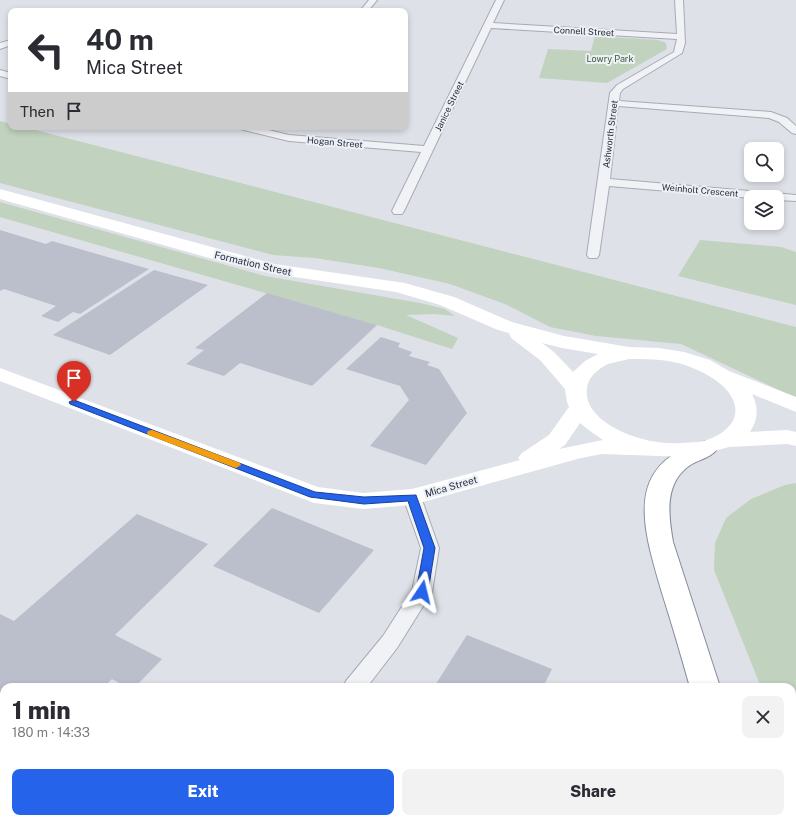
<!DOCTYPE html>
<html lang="en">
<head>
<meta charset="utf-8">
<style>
  body { margin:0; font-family:"Public Sans",sans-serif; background:#f2f2f3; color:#2b2b33; height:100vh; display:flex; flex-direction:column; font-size:15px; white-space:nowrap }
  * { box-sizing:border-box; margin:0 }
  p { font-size:13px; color:#7c7c81 }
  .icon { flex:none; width:22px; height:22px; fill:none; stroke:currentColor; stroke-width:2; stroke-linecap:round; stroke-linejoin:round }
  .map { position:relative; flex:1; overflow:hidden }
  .details { position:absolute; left:0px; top:683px; width:796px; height:140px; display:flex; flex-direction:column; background:#fff; border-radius:12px 12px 0 0; box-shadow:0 2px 6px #0003 }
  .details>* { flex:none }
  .top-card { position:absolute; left:8px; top:8px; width:400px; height:122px; border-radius:8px; box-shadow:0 2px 6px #0003; background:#fff; color:#2b2b33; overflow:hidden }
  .controls { position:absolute; left:744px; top:142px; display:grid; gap:8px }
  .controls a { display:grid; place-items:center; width:40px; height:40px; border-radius:8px; background:#fff; box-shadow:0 2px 6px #0003; font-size:20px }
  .pin { position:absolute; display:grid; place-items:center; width:34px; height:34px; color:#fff; margin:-41px -17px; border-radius:50% 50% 50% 0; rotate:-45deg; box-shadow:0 0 4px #0007 }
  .pin .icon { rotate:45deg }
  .me { position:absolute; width:44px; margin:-22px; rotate:10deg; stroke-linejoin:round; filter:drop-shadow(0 0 3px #0008) }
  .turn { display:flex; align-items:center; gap:14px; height:84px; padding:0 12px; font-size:18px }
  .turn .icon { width:52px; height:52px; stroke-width:2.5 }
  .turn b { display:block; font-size:28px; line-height:34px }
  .then { display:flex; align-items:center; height:38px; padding:0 12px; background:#0003; gap:8px; font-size:15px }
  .round { display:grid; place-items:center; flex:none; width:42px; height:42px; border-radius:8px; background:#f2f2f3 }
  .headline { display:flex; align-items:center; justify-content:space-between; height:68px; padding:0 12px }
  h1 { font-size:24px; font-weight:800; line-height:30px }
  .button { display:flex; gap:8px; margin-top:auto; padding:8px 12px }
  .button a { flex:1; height:46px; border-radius:8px; background:#2563eb; color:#fff; font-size:16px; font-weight:800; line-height:46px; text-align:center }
  .button a+a { background:#f2f2f3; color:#2b2b33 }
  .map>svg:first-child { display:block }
  .green { fill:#c1d2bf }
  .building { fill:#bbbfcb }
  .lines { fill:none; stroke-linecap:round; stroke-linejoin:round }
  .street-casing { stroke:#a7abb5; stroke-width:2 }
  .highway-casing { stroke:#858c9e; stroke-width:2 }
  .street { fill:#f1f2f6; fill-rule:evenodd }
  .secondary { fill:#fff; fill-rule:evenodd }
  .highway { fill:#fff; fill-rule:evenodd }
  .route { fill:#2563eb; stroke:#184099 }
  .slow { fill:#f59e0b }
  .labels { text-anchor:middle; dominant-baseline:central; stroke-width:4; stroke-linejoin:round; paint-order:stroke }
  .far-street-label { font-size:9px; fill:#272d3f; stroke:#edf0f5 }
  .far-park-label { font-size:9px; fill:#375b34; stroke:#edf0f5 }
  .street-label { font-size:10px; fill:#272d3f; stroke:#edf0f5 }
</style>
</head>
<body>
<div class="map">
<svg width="796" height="823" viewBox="0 0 796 823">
  <rect width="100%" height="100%" fill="#dee1e8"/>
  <g class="green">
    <polygon points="595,36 658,40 666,43 667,49 607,83 539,78 548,49 591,51"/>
    <polygon points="0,121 11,124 11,127 24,127 796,327 796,398 681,344 596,336 550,327 505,304 450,284 379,268 315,258 273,255 0,183"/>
    <polygon points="0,202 265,276 420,303 445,309 455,316 434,314 406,315 458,338 452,349 377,325 0,217"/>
    <polygon points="700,240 781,247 796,252 796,305 678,276"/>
    <polygon points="796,483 796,749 792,742 792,687 761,687 714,570 715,543 726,518 751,499 785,485"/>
  </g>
  <g class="building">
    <polygon points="0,230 46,244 52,241 149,269 80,314 73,312 58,322 41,316 56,306 4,289 0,291"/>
    <polygon points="154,270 208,285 110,355 53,335"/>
    <polygon points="267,293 377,325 312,386 240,363 224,376 186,364 204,350 195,348"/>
    <polygon points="381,337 400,343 398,347 412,352 409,356 430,362 427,365 439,369 467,413 426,465 370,446 409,400 400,386 346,369"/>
    <polygon points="272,508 374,550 319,613 213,566"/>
    <polygon points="137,514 208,544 115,635 162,659 135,687 127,687 112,679 104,687 4,687 4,749 0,753 0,614 14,621"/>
    <polygon points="467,635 552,669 543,687 434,687"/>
    <polygon points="335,819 436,819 444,823 331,823"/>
  </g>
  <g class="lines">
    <defs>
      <g id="street">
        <polygon points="369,0 377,0 368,11 360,11"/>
        <polygon points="496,0 504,0 493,23 677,34 675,0 683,0 685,43 682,53 623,89 620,93 619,101 771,112 787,118 796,126 796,134 792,133 779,122 769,118 618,106 610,179 796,195 796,201 777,200 777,197 751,198 609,186 599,255 597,258 589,258 587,255 610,93 617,85 674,52 677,39 491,28 404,211 402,214 394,214 392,211 421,152 289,141 240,129 239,127 256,127 289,135 424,146"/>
        <polygon points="11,40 11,45 0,49 0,43"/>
        <polygon points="0,70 11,73 11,79 0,76"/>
        <polygon points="412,491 418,493 421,497 439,548 432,592 397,648 367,687 343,687 346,681 383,636 412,591 421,548 403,497 406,493"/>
        <polygon points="232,819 257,819 255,823 230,823"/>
      </g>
      <g id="highway">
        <path d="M 706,441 L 714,443 L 718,448 C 712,457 701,459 692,464 C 664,481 668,514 673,542 L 720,687 L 690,687 C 681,656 672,624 662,593 C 644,531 620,463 706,441 Z"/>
        <polygon points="792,807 796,809 796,823 768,823 766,819 792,819"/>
      </g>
    </defs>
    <use href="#street" class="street-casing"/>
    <use href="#highway" class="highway-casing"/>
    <use href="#street" class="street"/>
    <path class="secondary" d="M 0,189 L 274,264 L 405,283 L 454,297 L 512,322 L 564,336 L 629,347 L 659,348 L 684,352 L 710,360 L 729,371 L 796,397 L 796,412 L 752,394 C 759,407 758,420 750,432 L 787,430 L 796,432 L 796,446 L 787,444 L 729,447 L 700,455 L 687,457 L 602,454 L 581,458 L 412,505 L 363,509 L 314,503 L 0,381 L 0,368 L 318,487 L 363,493 L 412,489 L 520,460 L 518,458 L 522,453 L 549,435 L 569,407 L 567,402 L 565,389 L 540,360 L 511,338 L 509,333 L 498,330 L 440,305 L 396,292 L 274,274 L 220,261 L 0,199 ZM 542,343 L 562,348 L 598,354 L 585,361 L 573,372 L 554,352 ZM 629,359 C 652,359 674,359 695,369 C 707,374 721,382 729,393 C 748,419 721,439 697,442 C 678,444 658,444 639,438 C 618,432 583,415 587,388 C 588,377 598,369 608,364 C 615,362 622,361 629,359 ZM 580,423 L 590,431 L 603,440 L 559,449 L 565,445 Z"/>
    <use href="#highway" class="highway"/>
  </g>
  <polygon class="route" points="74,400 315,492 364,497 416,495 435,548 428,592 426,595 418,595 416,592 424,548 408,501 364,504 310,497 70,404 69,402"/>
  <polygon class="slow" points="152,430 240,463 241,465 236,468 233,467 148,435 147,433 148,431"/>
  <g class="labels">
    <g class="far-street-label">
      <text transform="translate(584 31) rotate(3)">Connell Street</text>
      <text transform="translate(449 106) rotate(-64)">Janice Street</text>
      <text transform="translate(610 134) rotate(-83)">Ashworth Street</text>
      <text transform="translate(335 142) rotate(5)">Hogan Street</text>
      <text transform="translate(700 190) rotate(5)">Weinholt Crescent</text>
    </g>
    <g class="far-park-label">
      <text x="610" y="58">Lowry Park</text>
    </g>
    <g class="street-label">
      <text transform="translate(253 263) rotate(13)">Formation Street</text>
      <text transform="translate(451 486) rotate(-16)">Mica Street</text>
    </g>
  </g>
</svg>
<div class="controls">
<a><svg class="icon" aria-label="search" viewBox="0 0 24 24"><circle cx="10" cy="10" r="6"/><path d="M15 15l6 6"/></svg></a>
<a><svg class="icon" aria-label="layers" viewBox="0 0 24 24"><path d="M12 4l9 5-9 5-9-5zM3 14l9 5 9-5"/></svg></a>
</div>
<div class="pin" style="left:74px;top:402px;background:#d93025"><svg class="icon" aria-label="arrive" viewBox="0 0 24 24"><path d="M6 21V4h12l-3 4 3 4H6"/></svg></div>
<svg class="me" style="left:422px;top:592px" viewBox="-20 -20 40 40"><path d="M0-17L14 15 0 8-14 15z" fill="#2563eb" stroke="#fff" stroke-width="4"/></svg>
<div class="top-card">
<div class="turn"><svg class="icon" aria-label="left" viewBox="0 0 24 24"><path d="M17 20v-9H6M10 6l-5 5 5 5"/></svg><div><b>40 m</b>Mica Street</div></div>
<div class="then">Then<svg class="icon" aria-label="arrive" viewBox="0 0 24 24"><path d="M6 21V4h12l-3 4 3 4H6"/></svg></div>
</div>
<section class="details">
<div class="headline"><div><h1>1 min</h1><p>180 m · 14:33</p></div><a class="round"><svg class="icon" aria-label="close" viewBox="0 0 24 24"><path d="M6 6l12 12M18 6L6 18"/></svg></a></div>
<div class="button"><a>Exit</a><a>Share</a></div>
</section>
</div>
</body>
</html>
